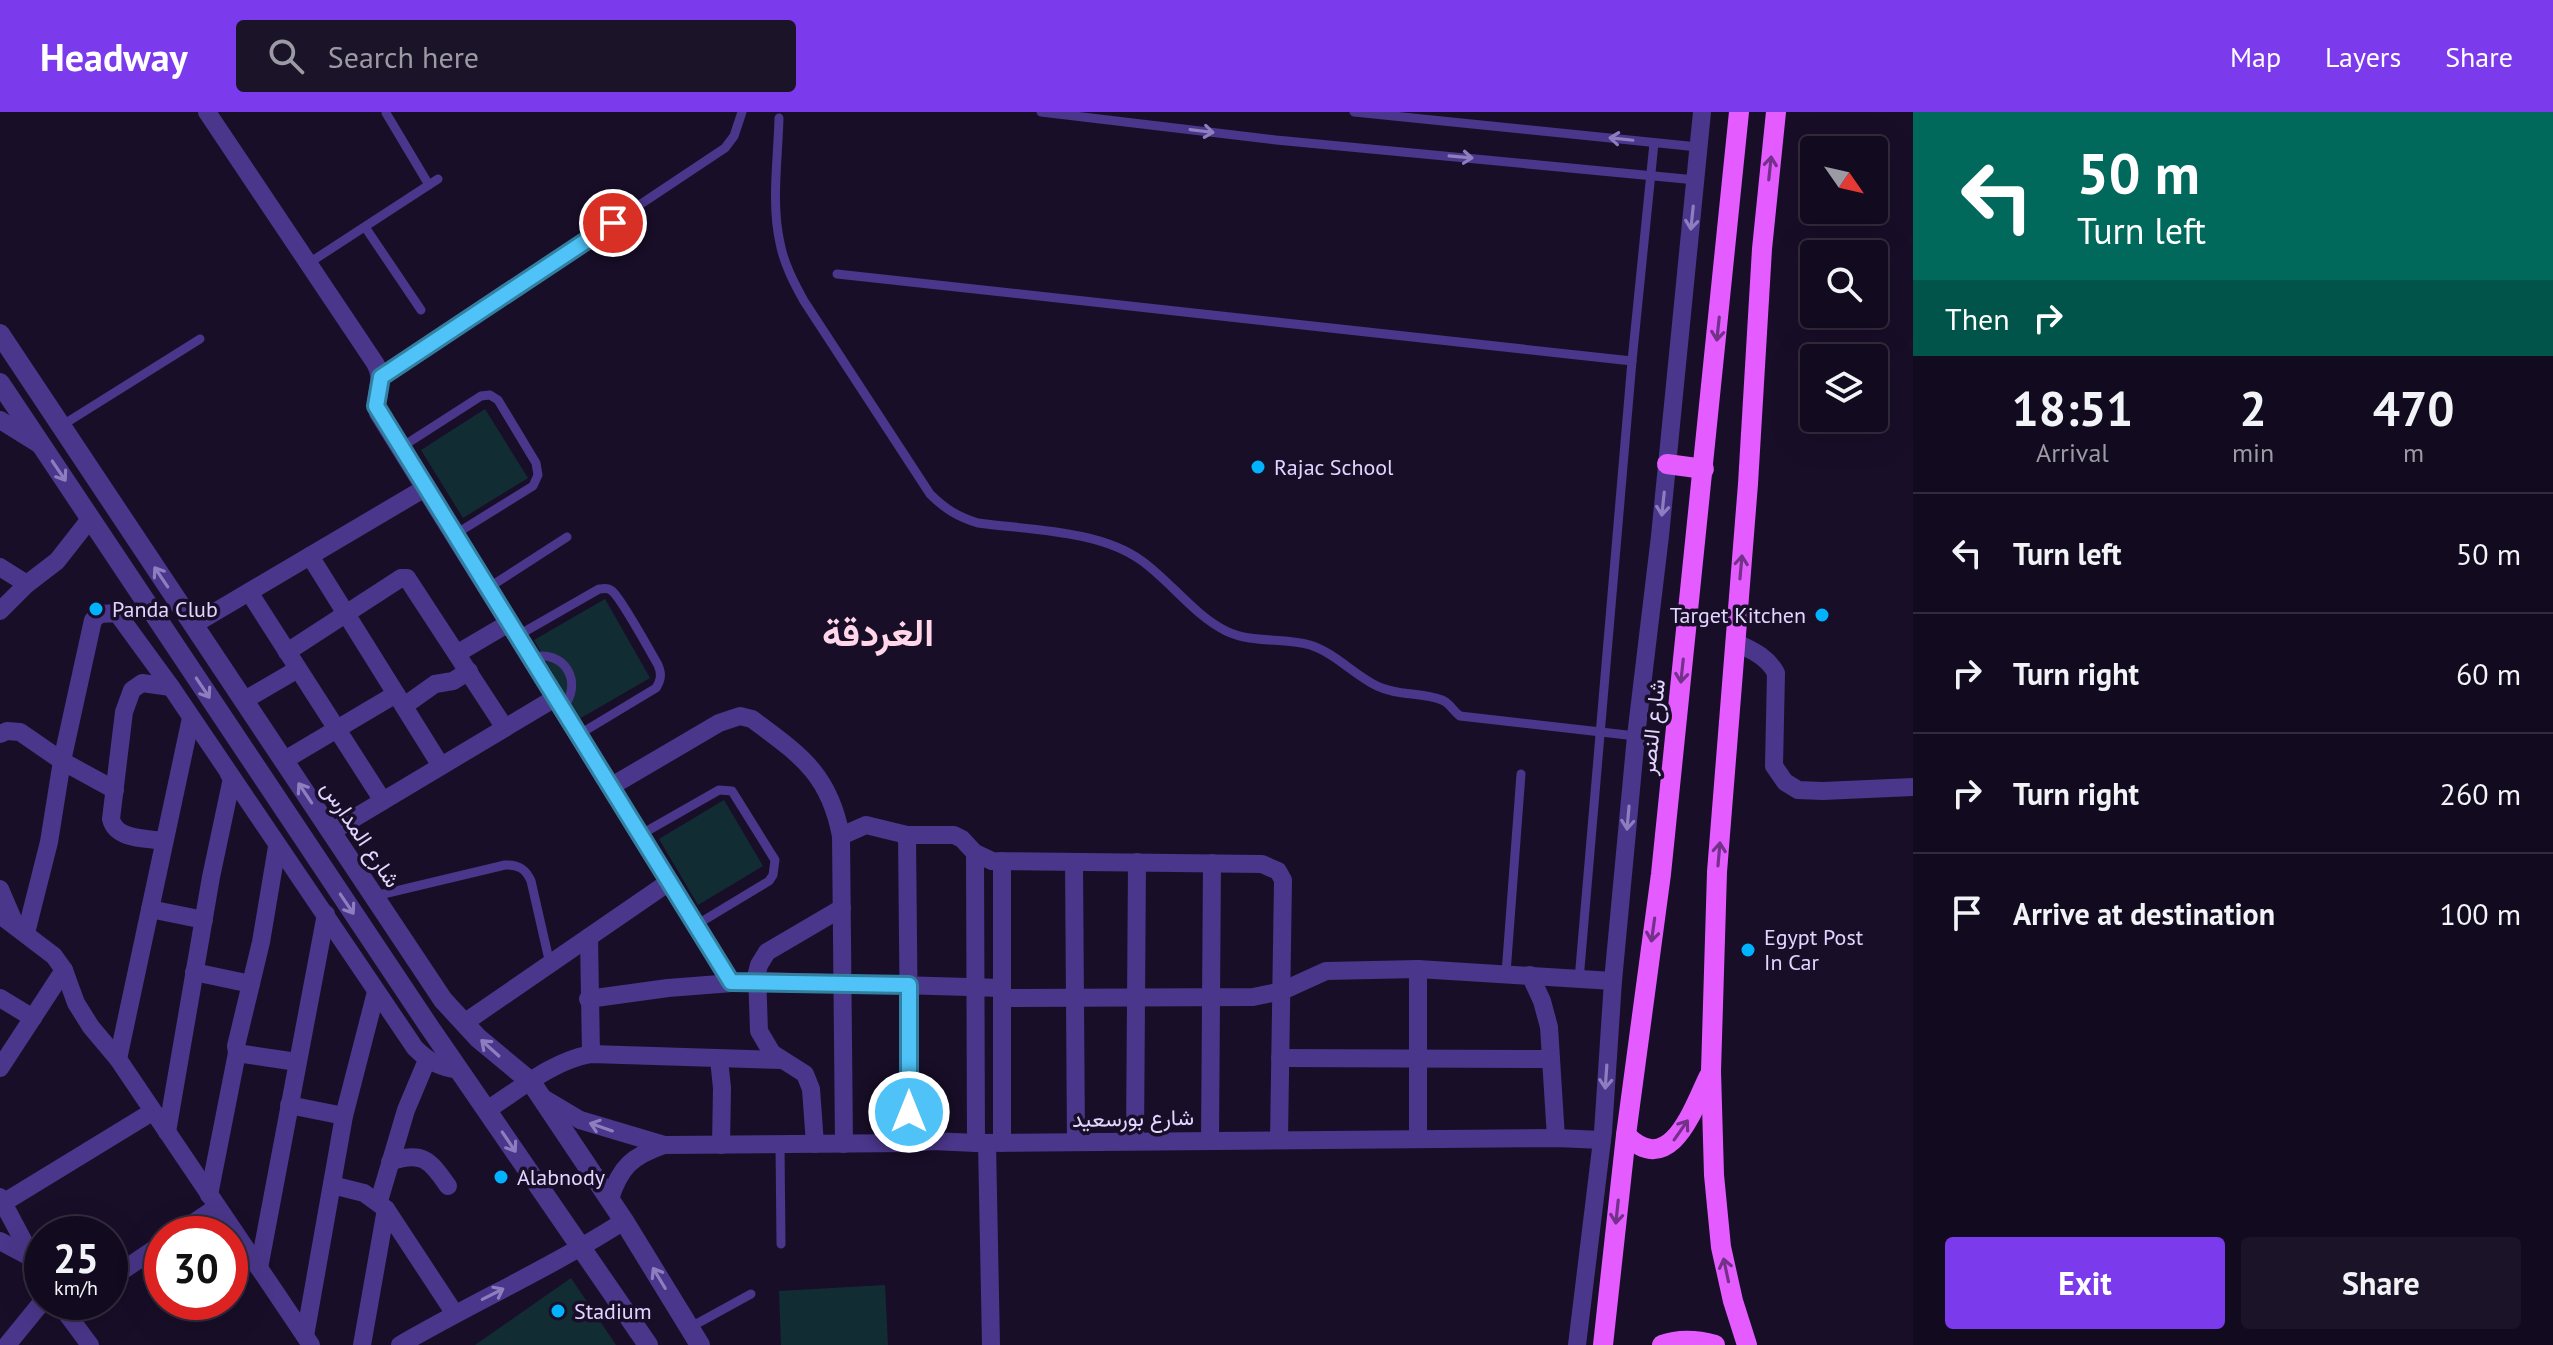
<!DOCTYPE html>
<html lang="en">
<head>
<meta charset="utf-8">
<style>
  body { margin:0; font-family:"PT Sans",Vazirmatn,sans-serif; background:#1b1327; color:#f1f3f6; height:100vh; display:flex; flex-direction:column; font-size:30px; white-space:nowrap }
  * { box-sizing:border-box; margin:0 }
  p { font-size:26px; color:#9c9aa4 }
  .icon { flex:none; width:44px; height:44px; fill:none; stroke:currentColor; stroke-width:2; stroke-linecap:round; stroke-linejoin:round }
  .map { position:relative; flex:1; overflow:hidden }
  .drawer { display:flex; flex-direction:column; background:#120a1e; width:640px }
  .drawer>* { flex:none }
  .top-card { background:#00695c; color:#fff; overflow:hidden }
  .needle { width:52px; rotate:124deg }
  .buttons { position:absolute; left:1800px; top:24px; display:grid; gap:16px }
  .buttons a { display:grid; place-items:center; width:88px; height:88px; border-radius:8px; background:#120a1e; box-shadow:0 8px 32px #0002,0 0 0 2px #312b3c; font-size:40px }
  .speed { position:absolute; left:24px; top:1104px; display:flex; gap:16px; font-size:40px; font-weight:700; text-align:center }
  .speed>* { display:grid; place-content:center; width:104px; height:104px; border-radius:50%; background:#120a1e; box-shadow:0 8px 32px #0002,0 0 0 2px #312b3c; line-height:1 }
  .speed small { font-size:20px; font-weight:400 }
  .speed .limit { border:12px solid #d22; background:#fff; color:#111 }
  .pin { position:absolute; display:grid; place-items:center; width:68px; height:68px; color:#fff; margin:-34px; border:4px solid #fff; border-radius:50%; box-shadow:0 2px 8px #0007 }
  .me { position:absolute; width:88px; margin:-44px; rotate:0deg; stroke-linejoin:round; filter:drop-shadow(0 0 6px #0008) }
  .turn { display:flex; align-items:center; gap:28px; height:168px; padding:0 32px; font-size:36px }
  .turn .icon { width:104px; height:104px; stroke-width:2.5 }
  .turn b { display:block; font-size:56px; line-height:68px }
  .then { display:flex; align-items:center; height:76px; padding:0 32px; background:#0003; gap:16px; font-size:30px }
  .eta { display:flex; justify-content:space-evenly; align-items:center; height:136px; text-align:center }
  .eta b { font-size:48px; font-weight:700; line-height:56px }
  .primary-button { display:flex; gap:16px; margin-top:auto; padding:16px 32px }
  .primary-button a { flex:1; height:92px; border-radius:8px; background:#7c3aed; color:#fff; font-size:32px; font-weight:700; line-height:92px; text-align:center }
  .primary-button a+a { background:#1b1327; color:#f1f3f6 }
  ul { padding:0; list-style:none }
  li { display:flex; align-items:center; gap:24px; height:120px; padding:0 32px; border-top:2px solid #312b3c }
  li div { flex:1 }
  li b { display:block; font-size:30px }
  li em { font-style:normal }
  header { display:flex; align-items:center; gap:48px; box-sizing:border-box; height:112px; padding:0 40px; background:#7c3aed; color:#fff }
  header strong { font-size:38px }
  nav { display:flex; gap:44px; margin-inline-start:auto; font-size:28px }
  .search { width:560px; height:72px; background:#1b1327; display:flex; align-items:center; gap:20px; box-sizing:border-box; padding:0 28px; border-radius:8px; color:#9c9aa4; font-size:30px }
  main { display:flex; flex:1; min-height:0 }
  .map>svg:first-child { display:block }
  .green { fill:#112d33 }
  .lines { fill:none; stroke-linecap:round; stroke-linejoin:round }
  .service { stroke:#4a368a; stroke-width:9 }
  .minor { stroke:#4a368a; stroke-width:18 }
  .tertiary { stroke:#4a368a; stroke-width:20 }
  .primary { stroke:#e45cff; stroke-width:20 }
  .oneway { stroke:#8f7ebf }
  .oneway2 { stroke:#743189 }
  .route-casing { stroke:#337fa1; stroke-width:20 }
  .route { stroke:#4fc3f7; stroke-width:14 }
  .poi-dot { fill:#01b2ff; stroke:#180e28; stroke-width:3 }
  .labels { text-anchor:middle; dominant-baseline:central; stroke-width:7; stroke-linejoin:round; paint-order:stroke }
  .poi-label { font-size:22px; fill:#e3d5ff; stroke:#180e28; text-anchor:start }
  .street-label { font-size:22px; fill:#e3d5ff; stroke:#180e28 }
  .town-label { font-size:38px; font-weight:bold; fill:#ffd7e8; stroke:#180e28 }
</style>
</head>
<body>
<header>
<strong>Headway</strong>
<div class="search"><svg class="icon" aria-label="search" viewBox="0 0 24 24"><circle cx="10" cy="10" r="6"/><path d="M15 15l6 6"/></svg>Search here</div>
<nav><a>Map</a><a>Layers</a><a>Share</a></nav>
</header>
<main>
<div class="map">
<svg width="1913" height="1233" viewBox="0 0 1913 1233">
  <rect width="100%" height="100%" fill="#180e28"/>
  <g class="green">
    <polygon points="485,297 528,366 463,406 421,338"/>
    <polygon points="605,487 650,566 579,607 534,528"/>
    <polygon points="724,688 763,754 698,793 659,727"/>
    <polygon points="571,1166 616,1233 475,1233"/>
    <polygon points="885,1173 888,1233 781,1233 779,1179"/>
  </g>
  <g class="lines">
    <g class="service">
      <polyline points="1041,0 1276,28 1696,68"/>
      <polyline points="1354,0 1698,35"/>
      <polyline points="386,1 429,73"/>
      <path d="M 779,6 C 778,47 771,91 780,131 C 784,152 794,171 804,189 L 930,382 C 945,397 958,405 978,411 C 1030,418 1100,418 1142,449 C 1171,470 1194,503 1226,519 C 1253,532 1282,525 1310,533 C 1335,541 1353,562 1377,574 C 1397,584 1422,580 1442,588 C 1450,591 1453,599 1460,604 L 1636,624"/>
      <polyline points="365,115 421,198"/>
      <polyline points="309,151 438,67"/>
      <polyline points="837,162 1632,249"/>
      <polyline points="381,265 725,36 734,24 742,0"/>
      <polyline points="61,314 200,227"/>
      <polyline points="400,336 481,284 490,283 498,288 536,351 538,363 533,374 454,423"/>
      <polyline points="488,476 567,425"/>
      <path d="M 517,524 L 599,477 C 604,477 607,475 612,479 C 621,486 650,539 658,553 C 662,562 661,568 656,576 L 578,623"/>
      <path d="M 530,546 C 564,535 585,571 562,597"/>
      <polyline points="640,723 719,678 732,679 775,748 773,763 769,769 696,813"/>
      <path d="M 375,784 L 505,753 C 518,752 526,757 531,769 L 550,852"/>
      <polyline points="1506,861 1521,662"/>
      <polyline points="1579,868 1632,249 1654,31"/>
      <polyline points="780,1032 781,1132"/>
      <polyline points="689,1216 751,1182"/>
    </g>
    <g class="minor">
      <path d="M 207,0 L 375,251 C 386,269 372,282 378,301 L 731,870"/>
      <polyline points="0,308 42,334"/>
      <polyline points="310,444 441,654"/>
      <polyline points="0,455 27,472"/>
      <polyline points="249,480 383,689"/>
      <polyline points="0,499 27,472 57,449 90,407"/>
      <polyline points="193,513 425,376"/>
      <path d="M 1735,530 C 1751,538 1767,544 1776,561 L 1774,654 L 1785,670 L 1798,678 L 1823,679 L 1913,675"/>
      <polyline points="287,540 401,466 407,466 505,616"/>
      <polyline points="458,541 509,511"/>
      <polyline points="243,589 298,557"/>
      <polyline points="404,594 435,572 453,569 469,559"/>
      <polyline points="0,622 7,619 20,620 62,649 115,678"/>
      <polyline points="283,649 396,582"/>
      <path d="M 610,675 L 719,611 L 740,604 L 752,607 C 800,643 829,661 841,724 L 844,1032"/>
      <polyline points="331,720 555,586"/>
      <polyline points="907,723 910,1031"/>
      <polyline points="841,724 866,713 907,723 954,723 962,727 975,741 992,749 1262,752 1278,759 1283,768 1279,1028"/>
      <path d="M 164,729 C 146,726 116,728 111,707 L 124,600 L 132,578 L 142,571 L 171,575"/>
      <polyline points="975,741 976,1031"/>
      <polyline points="1002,749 1002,1031"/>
      <polyline points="1074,750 1076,1030"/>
      <polyline points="0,777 15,812"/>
      <polyline points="150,797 204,808"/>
      <polyline points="0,803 54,844 64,858 76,891 91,915 118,947 311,1233"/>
      <path d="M 26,821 L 49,730 L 62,649 L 93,508 L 100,502 L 117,501 L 171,575 L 415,936 C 429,950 440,955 459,958"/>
      <polyline points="589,825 591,942"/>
      <polyline points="1418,857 1418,1027"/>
      <polyline points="194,860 251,872"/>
      <polyline points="1530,863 1542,889 1549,915 1556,1026"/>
      <polyline points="0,886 33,906"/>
      <polyline points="1002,886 1253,885 1282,879 1326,859 1418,857 1613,869"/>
      <polyline points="588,887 668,876 758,869 1002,876"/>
      <polyline points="464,911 669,770"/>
      <polyline points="237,941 297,950"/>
      <polyline points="1280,946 1551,947"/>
      <polyline points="118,947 191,606"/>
      <polyline points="719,947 722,976 721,1033"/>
      <polyline points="0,956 64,858"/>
      <polyline points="543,986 580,1008 664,1033 910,1031 932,1029 976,1031 1556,1026 1602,1028"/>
      <polyline points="289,993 344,1004"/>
      <path d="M 487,998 C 520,977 552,949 591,942 L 781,948"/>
      <polyline points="167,1020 211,765 232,666 229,662"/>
      <polyline points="1135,1029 1137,750"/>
      <polyline points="1210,1029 1212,751"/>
      <polyline points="987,1031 991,1233"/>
      <polyline points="815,1032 811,977 805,962 772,941 759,919 757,861 759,853 767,840 842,796"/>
      <path d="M 390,1050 C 423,1038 430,1049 448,1074"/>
      <polyline points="332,1073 364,1081 386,1097 455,1202"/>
      <polyline points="209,1083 237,941 236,934 261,830 277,735"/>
      <polyline points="0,1085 42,1164"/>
      <path d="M 610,1087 C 620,1055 632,1044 664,1033"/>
      <polyline points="379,1089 406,998 427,948"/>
      <polyline points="3,1091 152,1000"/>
      <polyline points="177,1122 217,1095"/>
      <polyline points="0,1129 32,1146"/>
      <polyline points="259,1156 326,802"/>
      <polyline points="110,1167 162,1132"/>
      <polyline points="58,1190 90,1233"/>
      <polyline points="305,1224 344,1004 376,880"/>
      <polyline points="7,1233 42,1190"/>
      <polyline points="362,1233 386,1097"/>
      <path d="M 400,1233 C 474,1190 552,1155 624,1109"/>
      <polyline points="1577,1233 1603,1020 1613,869 1636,624 1660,424 1702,0"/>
    </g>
    <g class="tertiary">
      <polyline points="0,222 443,888 478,926 531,970 624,1109 700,1233"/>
      <polyline points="0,271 428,913 648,1233"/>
    </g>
    <g class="primary">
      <polyline points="1667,352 1704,357"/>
      <path d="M 1626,1023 C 1671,1068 1694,994 1709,964"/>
      <polyline points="1603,1233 1626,1023 1661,762 1739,0"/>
      <path d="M 1662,1233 C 1679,1227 1697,1228 1715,1233"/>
      <polyline points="1747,1233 1733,1189 1721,1135 1714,1063 1711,959 1717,760 1748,372 1762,137 1776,0"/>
    </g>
  </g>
  <defs><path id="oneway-shaft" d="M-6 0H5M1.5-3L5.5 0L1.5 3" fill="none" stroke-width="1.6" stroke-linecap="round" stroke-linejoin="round" transform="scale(2)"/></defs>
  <g class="oneway">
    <use href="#oneway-shaft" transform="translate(1202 19) rotate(7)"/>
    <use href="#oneway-shaft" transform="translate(1621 27) rotate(-174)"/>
    <use href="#oneway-shaft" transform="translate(1461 45) rotate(5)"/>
    <use href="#oneway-shaft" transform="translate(1692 106) rotate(96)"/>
    <use href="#oneway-shaft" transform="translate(59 359) rotate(56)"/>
    <use href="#oneway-shaft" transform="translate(1663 392) rotate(96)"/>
    <use href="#oneway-shaft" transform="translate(161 465) rotate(-124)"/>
    <use href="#oneway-shaft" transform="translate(203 576) rotate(56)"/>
    <use href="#oneway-shaft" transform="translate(305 681) rotate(-124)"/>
    <use href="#oneway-shaft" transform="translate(1628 706) rotate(95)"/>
    <use href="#oneway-shaft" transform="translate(347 792) rotate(56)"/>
    <use href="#oneway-shaft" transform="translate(490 936) rotate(-138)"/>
    <use href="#oneway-shaft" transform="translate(1606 965) rotate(94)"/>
    <use href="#oneway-shaft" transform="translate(601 1015) rotate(-161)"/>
    <use href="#oneway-shaft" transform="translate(509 1030) rotate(56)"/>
    <use href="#oneway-shaft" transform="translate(659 1166) rotate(-121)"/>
    <use href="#oneway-shaft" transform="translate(493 1182) rotate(-27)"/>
  </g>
  <g class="oneway2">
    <use href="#oneway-shaft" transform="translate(1770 56) rotate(-84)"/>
    <use href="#oneway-shaft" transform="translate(1718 217) rotate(96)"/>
    <use href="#oneway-shaft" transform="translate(1741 455) rotate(-85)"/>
    <use href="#oneway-shaft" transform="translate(1682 559) rotate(96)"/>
    <use href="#oneway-shaft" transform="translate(1719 742) rotate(-85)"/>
    <use href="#oneway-shaft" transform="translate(1653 818) rotate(98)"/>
    <use href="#oneway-shaft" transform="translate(1681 1018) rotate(-55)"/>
    <use href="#oneway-shaft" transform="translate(1617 1100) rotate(96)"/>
    <use href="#oneway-shaft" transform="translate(1726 1158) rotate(-102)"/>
  </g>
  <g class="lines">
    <defs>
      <polyline id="route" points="613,111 381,265 376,294 731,870 909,873 909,1000"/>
    </defs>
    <use href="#route" class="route-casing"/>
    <use href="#route" class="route"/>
  </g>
  <g class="poi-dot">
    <circle cx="1258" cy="355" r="8"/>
    <circle cx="96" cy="497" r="8"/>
    <circle cx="1822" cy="503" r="8"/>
    <circle cx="1748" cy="838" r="8"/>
    <circle cx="501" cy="1065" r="8"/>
    <circle cx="558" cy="1199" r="8"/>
  </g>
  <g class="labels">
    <g class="poi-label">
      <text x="1274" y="355">Rajac School</text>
      <text x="112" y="497">Panda Club</text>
      <text x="1806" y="503" text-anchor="end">Target Kitchen</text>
      <text x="1764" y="825">Egypt Post<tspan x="1764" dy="25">In Car</tspan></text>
      <text x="517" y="1065">Alabnody</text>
      <text x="574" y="1199">Stadium</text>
    </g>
    <g class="street-label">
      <text transform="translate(1652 615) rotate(-84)">شارع النصر</text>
      <text transform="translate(361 722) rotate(56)">شارع المدارس</text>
      <text transform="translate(1133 1006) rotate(-1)">شارع بورسعيد</text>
    </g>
    <g class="town-label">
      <text x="878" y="519">الغردقة</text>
    </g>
  </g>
</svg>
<div class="buttons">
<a><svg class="needle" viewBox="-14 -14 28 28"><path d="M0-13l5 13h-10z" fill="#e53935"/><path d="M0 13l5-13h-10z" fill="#9c9aa4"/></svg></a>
<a><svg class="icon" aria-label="search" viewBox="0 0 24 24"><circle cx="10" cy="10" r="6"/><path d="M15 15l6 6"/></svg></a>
<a><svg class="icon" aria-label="layers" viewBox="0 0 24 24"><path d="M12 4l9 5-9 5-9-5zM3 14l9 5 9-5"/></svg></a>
</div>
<div class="speed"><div>25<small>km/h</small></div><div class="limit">30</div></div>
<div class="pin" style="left:613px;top:111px;background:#d93025"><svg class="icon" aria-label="arrive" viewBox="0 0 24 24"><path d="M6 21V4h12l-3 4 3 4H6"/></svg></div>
<svg class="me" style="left:909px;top:1000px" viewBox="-20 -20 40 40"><circle r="17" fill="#4fc3f7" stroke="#fff" stroke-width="3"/><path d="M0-11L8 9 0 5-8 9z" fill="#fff"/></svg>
</div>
<section class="drawer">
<div class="top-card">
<div class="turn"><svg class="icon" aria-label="left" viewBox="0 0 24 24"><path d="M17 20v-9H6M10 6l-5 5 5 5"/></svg><div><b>50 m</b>Turn left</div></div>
<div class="then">Then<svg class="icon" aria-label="right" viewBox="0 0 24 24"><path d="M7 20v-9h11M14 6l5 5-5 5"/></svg></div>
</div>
<div class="eta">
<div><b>18:51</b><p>Arrival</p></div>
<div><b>2</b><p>min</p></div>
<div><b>470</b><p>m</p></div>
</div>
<ul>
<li><svg class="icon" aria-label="left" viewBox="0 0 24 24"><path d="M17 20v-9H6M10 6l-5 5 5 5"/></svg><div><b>Turn left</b></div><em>50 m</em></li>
<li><svg class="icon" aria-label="right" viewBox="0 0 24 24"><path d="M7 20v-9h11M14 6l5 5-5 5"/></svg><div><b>Turn right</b></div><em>60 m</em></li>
<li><svg class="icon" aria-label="right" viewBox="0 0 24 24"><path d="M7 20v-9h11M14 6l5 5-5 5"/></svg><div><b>Turn right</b></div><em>260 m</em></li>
<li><svg class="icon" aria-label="arrive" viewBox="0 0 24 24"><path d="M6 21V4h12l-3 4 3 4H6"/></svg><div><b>Arrive at destination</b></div><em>100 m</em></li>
</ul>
<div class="primary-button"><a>Exit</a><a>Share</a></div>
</section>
</main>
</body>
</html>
